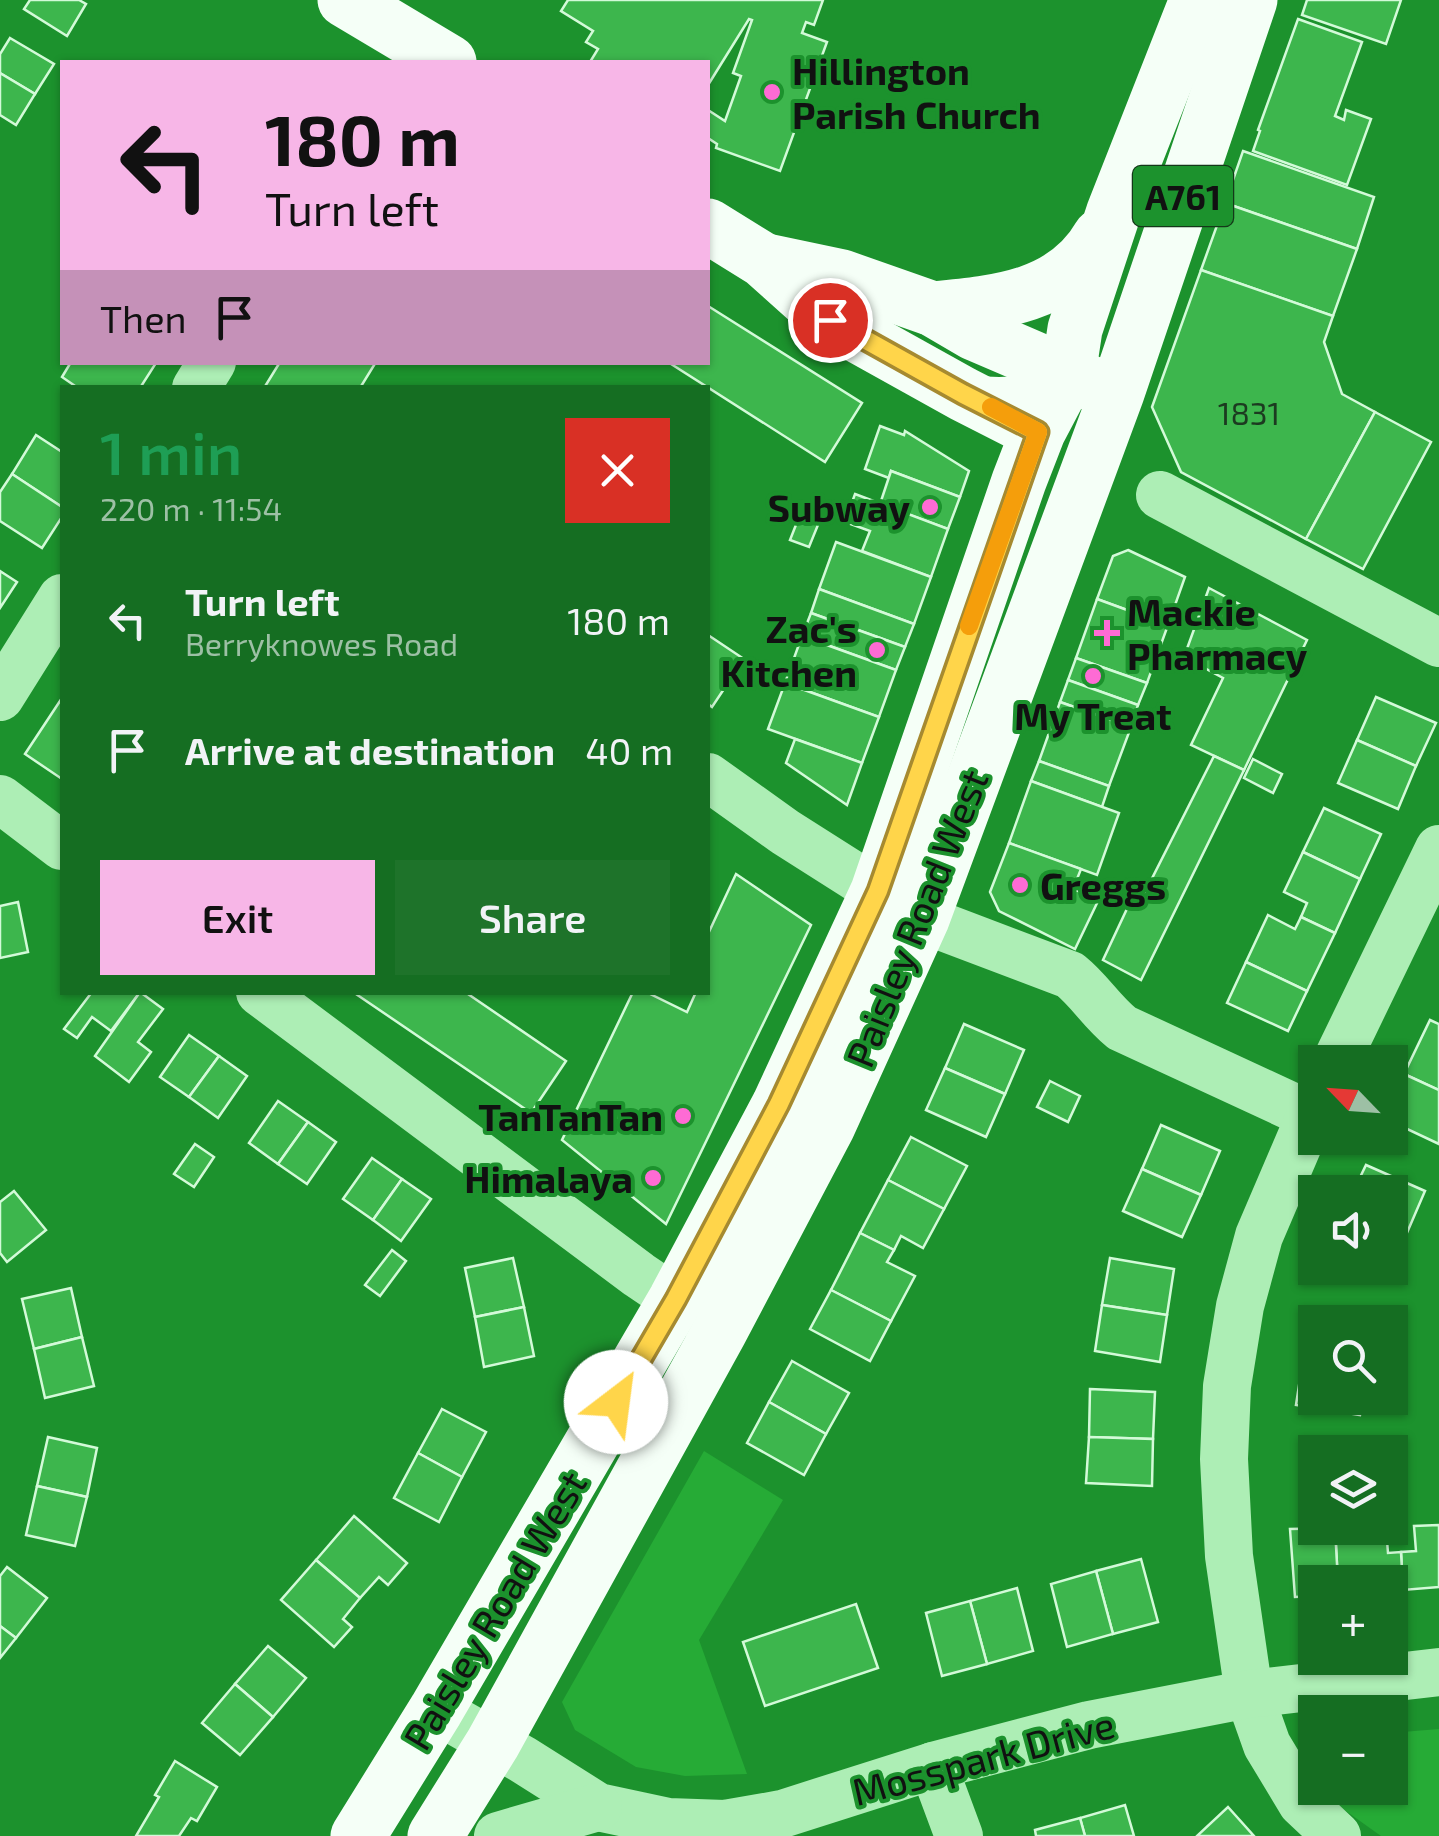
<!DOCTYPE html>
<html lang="en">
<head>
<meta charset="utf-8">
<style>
  body { margin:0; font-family:"Exo 2",sans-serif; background:#1e732a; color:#f1f3f6; height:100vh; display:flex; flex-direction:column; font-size:38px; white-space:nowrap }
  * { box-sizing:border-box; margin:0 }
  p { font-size:32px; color:#9dc0a5 }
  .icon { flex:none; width:55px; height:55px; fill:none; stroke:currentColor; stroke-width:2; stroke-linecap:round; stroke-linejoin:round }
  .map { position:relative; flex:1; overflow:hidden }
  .panel { position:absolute; left:60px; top:385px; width:650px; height:610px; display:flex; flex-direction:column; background:#156e22; border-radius:0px; box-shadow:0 2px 8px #0004 }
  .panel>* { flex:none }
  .top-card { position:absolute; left:60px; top:60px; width:650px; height:305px; border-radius:0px; box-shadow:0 2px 8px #0004; background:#f7b6e7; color:#111; overflow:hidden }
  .needle { width:65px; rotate:295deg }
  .tools { position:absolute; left:1298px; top:1045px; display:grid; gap:20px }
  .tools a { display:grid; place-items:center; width:110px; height:110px; border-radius:0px; background:#156e22; box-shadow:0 2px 8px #0004; font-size:50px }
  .pin { position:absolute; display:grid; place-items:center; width:85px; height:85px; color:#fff; margin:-42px; border:5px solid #fff; border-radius:50%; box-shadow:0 2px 10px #0007 }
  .me { position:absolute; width:110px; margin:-55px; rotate:30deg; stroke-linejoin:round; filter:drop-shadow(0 0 8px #0008) }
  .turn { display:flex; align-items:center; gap:35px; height:210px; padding:0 40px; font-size:45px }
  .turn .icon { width:130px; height:130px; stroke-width:2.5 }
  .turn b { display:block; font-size:70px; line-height:85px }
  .then { display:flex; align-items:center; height:95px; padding:0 40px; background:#0003; gap:20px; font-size:38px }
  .round { display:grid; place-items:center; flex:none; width:105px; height:105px; border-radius:0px; background:#1e732a }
  .overview { display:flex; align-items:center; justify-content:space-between; height:170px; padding:0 40px }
  h1 { font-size:60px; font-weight:600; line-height:75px; color:#1e9e55 }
  .button { display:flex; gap:20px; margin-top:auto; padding:20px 40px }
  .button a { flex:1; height:115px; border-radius:0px; background:#f7b6e7; color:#111; font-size:40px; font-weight:600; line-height:115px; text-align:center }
  .button a+a { background:#1e732a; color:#f1f3f6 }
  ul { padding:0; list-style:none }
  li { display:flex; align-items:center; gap:30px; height:130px; padding:0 40px }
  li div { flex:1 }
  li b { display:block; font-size:38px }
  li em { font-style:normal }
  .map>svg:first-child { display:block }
  .green { fill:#26ab36 }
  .building { fill:#3db64d; stroke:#d3fad8; stroke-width:2.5 }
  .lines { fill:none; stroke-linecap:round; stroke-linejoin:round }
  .minor { stroke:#adeeb5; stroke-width:48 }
  .major { stroke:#f5fff7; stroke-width:55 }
  .route-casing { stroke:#a68a30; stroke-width:25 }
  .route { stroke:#ffd54a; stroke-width:18 }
  .slow { stroke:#f59e0b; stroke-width:18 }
  .poi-dot { fill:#fe6bd4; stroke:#1c922d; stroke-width:4 }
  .labels { text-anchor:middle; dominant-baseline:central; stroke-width:8; stroke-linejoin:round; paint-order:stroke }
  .number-label { font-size:32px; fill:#1c3a20 }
  .shield { fill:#1c922d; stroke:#143819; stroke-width:2.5 }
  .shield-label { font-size:35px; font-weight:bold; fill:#111 }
  .poi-label { font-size:38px; font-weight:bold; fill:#111; stroke:#1c922d; text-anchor:end }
  .street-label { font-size:38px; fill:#111; stroke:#1c922d }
</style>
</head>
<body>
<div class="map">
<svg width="1439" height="1836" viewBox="0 0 1439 1836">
  <rect width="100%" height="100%" fill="#1c922d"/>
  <g class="green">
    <polygon points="704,1451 783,1500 699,1640 747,1774 685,1776 636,1767 575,1730 562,1702"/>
    <polygon points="1439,1729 1439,1836 1381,1836 1339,1806 1330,1788 1390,1788 1390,1733"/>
  </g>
  <g class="building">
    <polygon points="30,0 79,0 86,4 67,36 24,9"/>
    <polygon points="568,0 823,0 814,25 806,22 802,33 827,42 780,171 716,148 717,144 708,138 708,110 725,121 741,76 733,73 752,20 749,19 708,85 708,62 590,62 598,49 586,42 593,31 561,11"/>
    <polygon points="1307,0 1401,0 1386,44 1302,15"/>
    <polygon points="1298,19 1362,42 1335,116 1344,120 1346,110 1371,119 1347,185 1253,151 1260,131 1258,130"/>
    <polygon points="10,38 54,64 35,94 0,73 0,54"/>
    <polygon points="0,73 35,94 16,125 0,115"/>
    <polygon points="1243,151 1374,197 1357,249 1225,203"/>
    <polygon points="1225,203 1357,249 1333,316 1201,270"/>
    <polygon points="1201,270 1333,316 1324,342 1342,394 1375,412 1306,539 1181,472 1152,407"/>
    <polygon points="708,306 862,403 825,462 668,362 708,362"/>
    <polygon points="71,362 155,362 156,363 140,388 78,388 62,377"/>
    <polygon points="280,362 376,362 360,388 264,388"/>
    <polygon points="1375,412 1431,442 1363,569 1306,539"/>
    <polygon points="880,426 904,435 905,431 969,471 960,497 891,471 889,478 865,469"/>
    <polygon points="36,435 62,452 62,507 12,474"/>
    <polygon points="891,471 960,497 948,529 880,504"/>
    <polygon points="12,474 62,507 62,517 42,548 0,521 0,492"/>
    <polygon points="855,494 948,529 931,577 862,551 870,531 845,522"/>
    <polygon points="803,507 822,515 809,547 790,540"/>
    <polygon points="836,542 931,577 914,624 819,589"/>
    <polygon points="1128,550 1185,577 1168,625 1097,599 1113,556"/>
    <polygon points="0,571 17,582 0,608"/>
    <polygon points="1209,588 1307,640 1244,770 1191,745 1223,678 1184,657"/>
    <polygon points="819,589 914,624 905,647 811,613"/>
    <polygon points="1097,599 1168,625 1147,683 1076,658"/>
    <polygon points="811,613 905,647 896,670 802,636"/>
    <polygon points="708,635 744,659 712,707 708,704"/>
    <polygon points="802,636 896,670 879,717 785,683"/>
    <polygon points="1076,658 1147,683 1138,705 1068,680"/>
    <polygon points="1068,680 1138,705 1131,727 1060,702"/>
    <polygon points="785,683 879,717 862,763 768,729"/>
    <polygon points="1376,697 1436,723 1416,766 1357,740"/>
    <polygon points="62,698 62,779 25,754"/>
    <polygon points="1060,702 1131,727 1109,786 1039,761"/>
    <polygon points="795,739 862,763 847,805 786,763"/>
    <polygon points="1357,740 1416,766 1398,809 1338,783"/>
    <polygon points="1214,756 1244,770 1141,980 1103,960 1133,896 1141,900"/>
    <polygon points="1253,759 1282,774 1273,793 1244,778"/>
    <polygon points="1039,761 1109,786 1102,807 1031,781"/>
    <polygon points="1031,781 1119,813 1097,875 1009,843"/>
    <polygon points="1324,808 1381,834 1360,879 1303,852"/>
    <polygon points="1009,843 1081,869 1073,889 1099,899 1075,949 999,911 990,892"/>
    <polygon points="1303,852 1360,879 1335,933 1301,917 1307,903 1284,892"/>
    <polygon points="736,874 811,925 666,1224 562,1140 633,992 646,992 687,1012 696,992 708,992 708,934"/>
    <polygon points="18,902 28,952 0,958 0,906"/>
    <polygon points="1268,915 1295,929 1301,917 1335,933 1307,991 1246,962"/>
    <polygon points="1246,962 1307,991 1288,1031 1227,1003"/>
    <polygon points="92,992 140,992 111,1031 92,1017 77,1038 64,1029"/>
    <polygon points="140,992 163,1009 138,1042 151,1052 129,1082 95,1056"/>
    <polygon points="353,992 465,992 566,1061 531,1113"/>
    <polygon points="1430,1020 1439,1024 1439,1090 1404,1074"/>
    <polygon points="964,1024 1024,1050 1005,1094 945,1068"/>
    <polygon points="189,1035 219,1056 189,1097 160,1077"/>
    <polygon points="219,1056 247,1076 218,1118 189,1097"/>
    <polygon points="945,1068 1005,1094 986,1137 926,1110"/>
    <polygon points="1404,1074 1439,1090 1439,1144 1390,1121 1390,1103"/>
    <polygon points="1050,1081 1080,1096 1068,1122 1037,1107"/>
    <polygon points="278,1101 308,1122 278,1164 249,1143"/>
    <polygon points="308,1122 336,1142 307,1184 278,1164"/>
    <polygon points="1161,1125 1220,1151 1201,1195 1142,1169"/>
    <polygon points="911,1137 967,1166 944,1209 888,1180"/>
    <polygon points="195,1144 214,1157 194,1187 174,1174"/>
    <polygon points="372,1158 402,1179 373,1220 343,1199"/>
    <polygon points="1366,1165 1425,1191 1406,1235 1390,1228 1390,1192 1353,1192"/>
    <polygon points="1142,1169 1201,1195 1182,1237 1123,1211"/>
    <polygon points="402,1179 431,1199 401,1241 373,1220"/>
    <polygon points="888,1180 944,1209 923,1248 901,1236 894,1250 860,1233"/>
    <polygon points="14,1191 46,1230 7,1262 0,1253 0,1202"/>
    <polygon points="1390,1228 1406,1235 1387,1277 1365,1268 1390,1268"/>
    <polygon points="860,1233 894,1250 887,1262 915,1276 891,1321 831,1290"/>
    <polygon points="392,1250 406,1261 380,1296 365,1285"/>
    <polygon points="513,1258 524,1307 475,1317 465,1268"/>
    <polygon points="1110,1258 1174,1269 1167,1315 1102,1305"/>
    <polygon points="71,1288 82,1337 34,1349 22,1299"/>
    <polygon points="831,1290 891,1321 870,1361 810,1329"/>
    <polygon points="1102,1305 1167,1315 1160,1362 1095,1351"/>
    <polygon points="524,1307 534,1356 484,1367 475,1317"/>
    <polygon points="1310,1312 1375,1322 1315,1322 1315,1360 1303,1359"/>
    <polygon points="82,1337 94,1386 45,1398 34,1349"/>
    <polygon points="1303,1359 1315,1360 1315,1398 1363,1398 1360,1415 1296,1405"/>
    <polygon points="792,1361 849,1393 826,1434 769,1402"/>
    <polygon points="1090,1389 1155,1392 1153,1439 1089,1437"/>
    <polygon points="769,1402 826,1434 804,1475 747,1443"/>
    <polygon points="442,1409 486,1432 462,1477 418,1453"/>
    <polygon points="48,1437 97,1448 87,1497 37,1486"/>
    <polygon points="1089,1437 1153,1439 1152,1486 1086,1483"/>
    <polygon points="418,1453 462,1477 439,1522 394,1498"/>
    <polygon points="37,1486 87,1497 75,1546 26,1535"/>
    <polygon points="354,1516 407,1563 388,1585 379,1577 360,1598 316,1560"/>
    <polygon points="1439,1525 1439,1587 1403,1590 1401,1552 1416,1551 1414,1526"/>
    <polygon points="1335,1528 1386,1528 1388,1553 1401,1552 1403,1590 1390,1591 1390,1582 1338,1582"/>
    <polygon points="1335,1528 1338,1582 1315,1582 1315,1596 1295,1597 1290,1529"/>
    <polygon points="1141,1559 1158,1622 1113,1634 1096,1571"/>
    <polygon points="316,1560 360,1598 343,1619 352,1627 334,1647 281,1600"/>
    <polygon points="7,1567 47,1598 16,1638 0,1626 0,1576"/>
    <polygon points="1096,1571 1113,1634 1067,1647 1051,1584"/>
    <polygon points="1017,1588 1033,1651 987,1664 970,1601"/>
    <polygon points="970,1601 987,1664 942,1676 926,1613"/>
    <polygon points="856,1604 878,1668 765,1706 743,1642"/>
    <polygon points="0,1626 16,1638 0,1658"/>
    <polygon points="268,1646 306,1678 273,1717 235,1684"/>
    <polygon points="235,1684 273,1717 240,1755 202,1723"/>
    <polygon points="175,1761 217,1787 197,1821 191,1818 179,1836 136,1836 159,1797 155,1795"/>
    <polygon points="1125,1805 1134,1836 1085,1836 1080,1818"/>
    <polygon points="1228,1807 1254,1836 1197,1836"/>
    <polygon points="1080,1818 1085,1836 1036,1836 1035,1830"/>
  </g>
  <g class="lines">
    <g class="minor">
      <polyline points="196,388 212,362"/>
      <polyline points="1160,495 1439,643"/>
      <polyline points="0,697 62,598"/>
      <path d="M 708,777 L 785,832 L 922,919 L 1070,975 C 1090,991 1101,1011 1122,1028 L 1310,1115"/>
      <polyline points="0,799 62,846"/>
      <polyline points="260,992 639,1275 704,1319"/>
      <polyline points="1336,1062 1439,849"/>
      <polyline points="1315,1105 1259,1236 1240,1306 1227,1386 1224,1459 1229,1556 1249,1694 1267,1745 1302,1803 1337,1836"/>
      <polyline points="436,1710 522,1759 598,1807 668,1822 725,1824 782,1814 933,1766 1089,1725 1249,1694 1439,1672"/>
      <polyline points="933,1766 959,1836"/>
      <polyline points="498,1836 598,1807"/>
    </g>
    <g class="major">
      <polyline points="345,0 449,62"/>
      <polyline points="708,226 763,260 830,320 963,394 1016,421"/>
      <polyline points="766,261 842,277 933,309 974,333 1095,385"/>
      <path d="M 933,309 C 997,303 1065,297 1100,236"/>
      <path d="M 984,404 C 1028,406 1039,403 1072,371"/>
      <polyline points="358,1836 436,1710 676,1299 779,1105 878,891 1019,481 1038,432 1068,375 1075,329 1114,211 1197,0"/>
      <polyline points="435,1836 493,1743 720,1331 828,1126 922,919 1117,393 1250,0"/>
    </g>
  </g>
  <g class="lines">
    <defs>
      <polyline id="route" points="616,1402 676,1299 779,1104 878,891 1038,432 963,394 830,320"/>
    </defs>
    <use href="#route" class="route-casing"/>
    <use href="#route" class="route"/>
    <polyline class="slow" points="969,626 1038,432 991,407"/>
  </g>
  <g class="poi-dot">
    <circle cx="772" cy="92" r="10"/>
    <circle cx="930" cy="507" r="10"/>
    <path d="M1102 618h10v10h10v10h-10v10h-10v-10h-10v-10h10z"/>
    <circle cx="877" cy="650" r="10"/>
    <circle cx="1093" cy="676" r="10"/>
    <circle cx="1020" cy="885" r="10"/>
    <circle cx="683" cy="1116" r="10"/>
    <circle cx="653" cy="1178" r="10"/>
  </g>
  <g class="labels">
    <g class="number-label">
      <text x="1249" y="412">1831</text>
    </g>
    <rect class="shield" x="1133" y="166" width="100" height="60" rx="8"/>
    <g class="shield-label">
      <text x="1183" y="196">A761</text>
    </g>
    <g class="poi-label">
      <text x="792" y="70" text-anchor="start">Hillington<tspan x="792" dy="44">Parish Church</tspan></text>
      <text x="910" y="507">Subway</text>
      <text x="1127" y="611" text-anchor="start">Mackie<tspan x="1127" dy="44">Pharmacy</tspan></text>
      <text x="857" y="628">Zac's<tspan x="857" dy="44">Kitchen</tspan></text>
      <text x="1093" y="715" text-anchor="middle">My Treat</text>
      <text x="1040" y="885" text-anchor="start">Greggs</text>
      <text x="663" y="1116">TanTanTan</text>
      <text x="633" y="1178">Himalaya</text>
    </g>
    <g class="street-label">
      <text transform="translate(916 918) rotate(-68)">Paisley Road West</text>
      <text transform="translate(494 1610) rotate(-59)">Paisley Road West</text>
      <text transform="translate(983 1757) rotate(-15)">Mosspark Drive</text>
    </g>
  </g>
</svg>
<div class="tools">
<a><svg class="needle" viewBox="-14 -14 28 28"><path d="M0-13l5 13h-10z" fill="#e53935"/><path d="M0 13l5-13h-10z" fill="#9dc0a5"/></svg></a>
<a><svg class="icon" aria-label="sound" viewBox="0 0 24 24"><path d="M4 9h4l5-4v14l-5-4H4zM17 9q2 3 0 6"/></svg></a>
<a><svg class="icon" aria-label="search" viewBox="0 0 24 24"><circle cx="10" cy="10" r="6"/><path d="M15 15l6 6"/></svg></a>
<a><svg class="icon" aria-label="layers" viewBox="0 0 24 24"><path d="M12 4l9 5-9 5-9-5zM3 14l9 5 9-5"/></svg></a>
<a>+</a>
<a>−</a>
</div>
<div class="pin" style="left:830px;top:320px;background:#d93025"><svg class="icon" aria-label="arrive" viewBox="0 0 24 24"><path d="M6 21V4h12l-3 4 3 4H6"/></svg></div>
<svg class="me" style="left:616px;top:1402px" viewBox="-20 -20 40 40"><circle r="19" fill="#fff"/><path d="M0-13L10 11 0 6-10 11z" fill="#ffd54a"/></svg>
<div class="top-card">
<div class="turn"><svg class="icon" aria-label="left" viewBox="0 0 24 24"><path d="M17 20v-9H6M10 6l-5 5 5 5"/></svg><div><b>180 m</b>Turn left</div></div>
<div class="then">Then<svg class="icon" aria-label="arrive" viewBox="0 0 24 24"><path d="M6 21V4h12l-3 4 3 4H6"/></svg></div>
</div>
<section class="panel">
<div class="overview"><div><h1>1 min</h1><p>220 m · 11:54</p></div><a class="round" style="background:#d93025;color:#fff"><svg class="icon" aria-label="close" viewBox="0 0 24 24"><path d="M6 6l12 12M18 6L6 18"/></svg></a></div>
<ul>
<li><svg class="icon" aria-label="left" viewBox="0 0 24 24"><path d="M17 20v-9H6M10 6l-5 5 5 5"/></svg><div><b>Turn left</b><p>Berryknowes Road</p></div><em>180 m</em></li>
<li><svg class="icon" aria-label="arrive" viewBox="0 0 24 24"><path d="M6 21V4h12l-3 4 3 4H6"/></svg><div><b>Arrive at destination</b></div><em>40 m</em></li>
</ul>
<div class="button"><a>Exit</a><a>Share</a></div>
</section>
</div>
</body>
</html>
